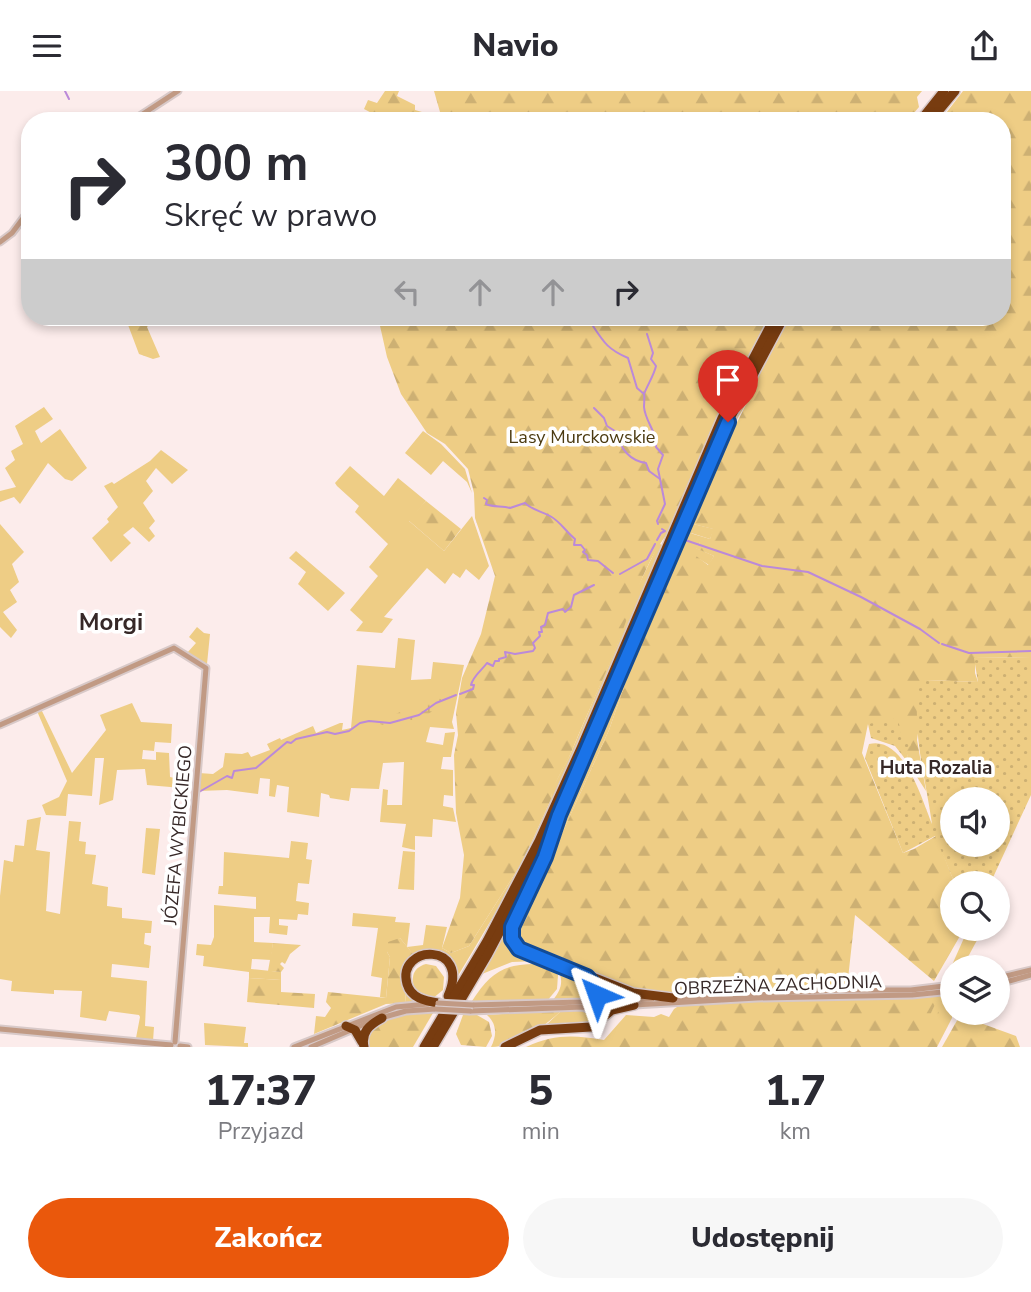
<!DOCTYPE html>
<html lang="pl">
<head>
<meta charset="utf-8">
<style>
  body { margin:0; font-family:"Nunito Sans",sans-serif; background:#f7f7f7; color:#2b2b33; height:100vh; display:flex; flex-direction:column; font-size:26px; white-space:nowrap }
  * { box-sizing:border-box; margin:0 }
  p { font-size:23px; color:#7c7c81 }
  .icon { flex:none; width:38px; height:38px; fill:none; stroke:currentColor; stroke-width:2; stroke-linecap:round; stroke-linejoin:round }
  .map { position:relative; height:956px; overflow:hidden }
  .drawer { display:flex; flex-direction:column; background:#fff; flex:1 }
  .drawer>* { flex:none }
  .guide { position:absolute; left:21px; top:21px; width:990px; height:214px; border-radius:28px; box-shadow:0 4px 10px #0003; background:#fff; color:#2b2b33; overflow:hidden }
  .buttons { position:absolute; left:940px; top:696px; display:grid; gap:14px }
  .buttons a { display:grid; place-items:center; width:70px; height:70px; border-radius:50%; background:#fff; box-shadow:0 4px 10px #0003; font-size:35px }
  .pin { position:absolute; display:grid; place-items:center; width:60px; height:60px; color:#fff; margin:-72px -30px; border-radius:50% 50% 50% 0; rotate:-45deg; box-shadow:0 0 7px #0007 }
  .pin .icon { rotate:45deg }
  .me { position:absolute; width:77px; margin:-38px; rotate:317deg; stroke-linejoin:round; filter:drop-shadow(0 0 5px #0008) }
  .turn { display:flex; align-items:center; gap:24px; height:147px; padding:0 28px; font-size:32px }
  .turn .icon { width:91px; height:91px; stroke-width:2.5 }
  .turn b { display:block; font-size:49px; line-height:60px }
  .lanes { display:flex; align-items:center; height:66px; padding:0 28px; background:#0003; justify-content:center; gap:35px; direction:ltr }
  .lanes .off { opacity:.35 }
  .eta { display:flex; justify-content:space-evenly; align-items:center; height:119px; text-align:center }
  .eta b { font-size:42px; font-weight:800; line-height:49px }
  .primary-button { display:flex; gap:14px; margin-top:auto; padding:14px 28px }
  .primary-button a { flex:1; height:80px; border-radius:42px; background:#ea580c; color:#fff; font-size:28px; font-weight:800; line-height:80px; text-align:center }
  .primary-button a+a { background:#f7f7f7; color:#2b2b33 }
  header { display:flex; justify-content:space-between; align-items:center; height:91px; padding:0 28px; background:#fff; font-size:32px; font-weight:800 }
  .map>svg:first-child { display:block }
  .grass { fill:#eecd85 }
  .forest { fill:url(#forest-firs) }
  .wetland { fill:url(#wetland-marsh) }
  .park { fill:url(#park-dots); fill-rule:evenodd }
  .lines { fill:none; stroke-linecap:round; stroke-linejoin:round }
  .stream { stroke:#bb89d9; stroke-width:2 }
  .minor-casing { stroke:#d8c9c8; stroke-width:9 }
  .highway-casing { stroke:#d8c9c8; stroke-width:12 }
  .minor { stroke:#c19a84; stroke-width:5 }
  .highway { stroke:#783c10; stroke-width:9 }
  .minor-bridge-casing { stroke:#d8c9c8; stroke-width:9; stroke-linecap:butt }
  .minor-bridge { stroke:#c19a84; stroke-width:5 }
  .route-casing { stroke:#114b97; stroke-width:18 }
  .route { stroke:#1a73e8; stroke-width:12 }
  .labels { text-anchor:middle; dominant-baseline:central; stroke-width:7; stroke-linejoin:round; paint-order:stroke }
  .park-label { font-size:18px; fill:#4b3a10; stroke:#fff }
  .street-label { font-size:18px; fill:#362827; stroke:#fff }
  .neighbourhood-label { font-size:19px; font-weight:bold; fill:#362827; stroke:#fff }
  .district-label { font-size:24px; font-weight:bold; fill:#362827; stroke:#fff }
</style>
</head>
<body>
<header><svg class="icon" aria-label="menu" viewBox="0 0 24 24"><path d="M4 6h16M4 12h16M4 18h16"/></svg>Navio<svg class="icon" aria-label="share" viewBox="0 0 24 24"><path d="M12 15V3M7 8l5-5 5 5M5 13v7h14v-7"/></svg></header>
<div class="map">
<svg width="1031" height="956" viewBox="0 0 1031 956">
  <defs>
    <pattern id="forest-firs" width="22" height="20" patternUnits="userSpaceOnUse" patternTransform="scale(1.75)"><rect width="22" height="20" fill="#eecd85"/><path d="M5 1l3.5 6h-7zM16 11l3.5 6h-7z" fill="#cdb073"/></pattern>
    <pattern id="wetland-marsh" width="20" height="14" patternUnits="userSpaceOnUse" patternTransform="scale(1.75)"><rect width="20" height="14" fill="#eecd85"/><path d="M1 5h8M5 5V1M11 12h8M15 12V8" fill="none" stroke="#cdb073"/></pattern>
    <pattern id="park-dots" width="8" height="8" patternUnits="userSpaceOnUse" patternTransform="scale(1.75)"><rect width="8" height="8" fill="#eecd85"/><path d="M2 2h.1M6 6h.1" fill="none" stroke="#cdb073" stroke-width="1.8" stroke-linecap="round"/></pattern>
  </defs>
  <rect width="100%" height="100%" fill="#fceceb"/>
  <g class="grass">
    <polygon points="787,226 796,226 736,330 697,422 693,433 714,438 710,448 691,442 700,452 696,457 714,465 709,474 696,466 677,471 627,587 609,639 549,771 552,754 566,721 729,337"/>
    <polygon points="44,316 53,328 35,340 41,352 60,338 87,377 72,390 65,388 48,372 20,413 14,406 0,411 0,400 16,396 5,377 15,369 11,360 23,353 15,335"/>
    <polygon points="423,340 441,353 465,378 472,402 467,391 443,370 431,384 405,362"/>
    <polygon points="161,359 188,379 172,393 156,377 146,390 153,400 143,412 155,430 149,437 155,445 149,451 133,436 123,444 131,452 111,471 92,447 109,431 107,428 118,416 104,395 112,391 114,393 150,370"/>
    <polygon points="350,375 384,405 398,387 426,410 409,430 444,460 472,425 489,475 479,489 466,478 460,487 453,482 445,493 427,477 384,526 393,528 382,542 356,540 363,531 350,519 378,485 369,476 388,453 355,421 359,415 337,395 335,392"/>
    <polygon points="0,433 24,461 12,473 19,491 10,499 17,511 3,521 17,539 11,547 0,536"/>
    <path d="M 659,452 L 663,455 C 622,551 584,650 538,744 C 513,794 484,841 456,888 L 455,877 L 426,861 L 405,881 L 418,910 L 406,912 C 405,892 398,879 412,862 L 400,847 L 394,851 L 387,861 L 390,866 L 386,907 L 380,906 L 382,887 L 371,885 L 378,837 L 352,835 L 353,822 L 396,826 L 395,831 L 410,832 L 407,856 L 423,854 L 426,834 L 447,836 L 442,857 L 451,862 L 469,855 L 523,770 L 551,708 L 552,698 L 570,664 L 617,554 L 631,510 Z"/>
    <polygon points="296,460 345,502 328,520 298,493 306,481 289,467"/>
    <polygon points="197,536 204,542 210,543 207,573 205,574 187,562 196,552 189,546"/>
    <polygon points="398,547 415,549 411,589 431,588 433,571 464,574 452,631 454,638 430,636 426,651 443,654 445,642 455,641 451,666 443,666 441,678 453,679 453,705 444,704 443,715 453,717 456,731 433,728 432,746 415,745 415,759 402,756 406,733 380,731 383,698 388,699 387,714 402,714 404,671 383,672 379,698 351,697 349,710 330,707 329,704 321,702 319,726 287,721 289,696 277,694 275,706 269,705 270,688 260,687 258,703 227,699 198,700 199,682 213,683 223,676 225,662 242,663 248,661 251,666 270,659 267,653 280,647 281,649 313,635 316,642 340,632 343,632 342,639 351,637 357,574 395,577"/>
    <polygon points="132,612 141,631 172,633 171,652 155,651 154,660 143,659 142,668 156,669 156,661 169,662 170,686 183,689 182,697 147,694 145,678 117,679 113,709 99,714 104,667 95,667 92,705 68,703 66,725 46,724 42,714 59,706 67,690 37,620 41,618 72,682 106,639 100,624"/>
    <polygon points="41,726 36,759 50,761 46,820 60,823 69,730 81,731 79,750 86,751 85,763 96,764 92,793 108,796 107,815 122,817 122,827 152,830 151,842 145,842 144,853 151,855 149,877 112,873 111,886 147,890 145,935 154,936 153,950 136,947 140,926 139,924 109,920 106,930 80,926 82,900 54,899 54,903 11,900 12,890 0,888 0,805 4,769 13,771 15,754 24,755 27,729"/>
    <polygon points="146,737 160,738 155,784 142,782"/>
    <polygon points="291,750 308,752 306,768 312,769 309,793 298,792 296,810 309,812 308,824 298,823 297,829 279,828 279,834 288,835 287,844 269,842 270,826 254,826 254,851 273,852 271,869 252,868 251,878 281,881 281,889 249,887 249,881 203,875 204,865 196,864 197,853 211,854 214,846 214,814 256,818 256,806 218,803 219,795 223,795 224,761 289,767"/>
    <polygon points="403,760 415,761 414,799 398,798"/>
    <polygon points="544,766 529,798 538,870 512,871 482,883 465,909"/>
    <polygon points="968,838 982,840 962,877 952,877 952,900 925,956 911,956 932,919"/>
    <polygon points="583,918 594,924 588,932 544,936 562,919"/>
    <polygon points="204,932 246,936 244,952 248,952 248,956 205,954"/>
  </g>
  <g class="forest">
    <polygon points="385,0 399,0 397,5 415,14 415,19 422,21 422,30 414,30 413,27 405,26 404,30 385,29 364,18 368,9 377,12"/>
    <polygon points="434,0 922,0 917,6 919,16 907,30 440,30 440,21"/>
    <path d="M 963,0 L 1031,0 L 1031,566 L 975,567 L 975,582 L 978,591 L 926,589 L 917,649 L 926,700 L 906,669 L 908,666 L 902,650 L 868,633 L 862,662 L 903,762 L 914,758 L 936,745 L 953,788 L 973,780 L 978,793 L 952,793 L 952,838 L 964,838 L 934,890 L 855,824 L 847,897 L 695,903 L 639,901 L 518,854 L 514,835 L 542,778 L 549,771 L 609,639 L 627,587 L 677,471 L 691,461 L 708,474 L 714,465 L 695,457 L 700,452 L 689,446 L 690,442 L 710,448 L 713,438 L 693,433 C 720,360 755,292 796,226 L 1003,226 L 1003,30 L 940,30 Z"/>
    <polygon points="125,226 148,226 152,232 147,236 160,266 153,268 139,263"/>
    <path d="M 378,226 L 769,226 L 766,238 L 674,434 C 643,471 634,511 617,555 C 602,591 585,627 570,664 C 564,678 553,692 551,708 L 523,770 L 469,855 L 451,862 L 442,857 L 460,807 L 464,764 L 456,722 L 454,664 L 458,644 L 456,622 L 462,587 L 481,543 L 495,485 L 475,427 L 474,402 L 468,378 L 445,353 L 427,342 L 401,303 L 387,266 Z"/>
    <polygon points="426,410 461,438 444,460 408,429"/>
    <path d="M 400,847 L 413,863 C 397,877 405,893 406,912 L 386,913 L 314,943 L 316,925 L 325,926 L 331,917 L 326,911 L 328,901 L 386,907 L 390,866 L 387,861 L 388,851 Z"/>
    <polygon points="273,852 301,854 290,863 285,873 282,871 280,873 284,877 281,881 268,880"/>
    <path d="M 426,873 L 436,875 L 444,886 L 443,899 L 432,908 L 417,902 C 410,890 411,877 426,873 Z"/>
    <path d="M 539,873 L 553,878 L 558,884 L 557,898 L 547,910 L 472,910 C 490,882 504,872 539,873 Z"/>
    <path d="M 555,876 L 587,888 L 592,902 L 583,908 L 552,910 C 562,899 565,887 555,876 Z"/>
    <polygon points="249,887 281,889 281,901 315,903 314,917 247,911"/>
    <polygon points="946,904 952,904 952,927 937,956 922,956"/>
    <path d="M 939,905 L 915,956 L 526,956 C 555,943 573,944 604,949 L 626,924 L 654,926 L 661,923 L 669,926 L 674,918 L 680,914 L 827,907 L 895,908 Z"/>
    <path d="M 562,919 C 544,936 517,956 491,956 C 497,944 497,933 487,924 Z"/>
    <polygon points="429,921 433,922 413,956 367,956 365,948 375,934 390,927 410,922"/>
    <polygon points="463,924 477,924 489,931 492,945 486,956 461,954 456,943"/>
    <polygon points="959,926 964,926 1016,945 1020,956 942,956"/>
  </g>
  <polygon class="wetland" points="438,607 441,608 441,612 422,629 407,629 390,636 380,633 381,630 400,621 401,624 422,618 422,613 431,612"/>
  <g class="park">
    <path d="M 1031,566 L 1031,704 L 990,793 L 978,793 L 973,780 L 953,788 L 935,745 L 903,762 L 865,667 L 869,653 C 904,644 922,709 932,733 C 925,684 913,647 918,596 L 926,589 L 978,591 L 974,567 ZM 952,709 L 998,709 L 998,754 L 952,754 Z"/>
    <polygon points="898,627 902,649 906,646 911,654 906,658 908,666 906,669 895,655 871,647 868,633"/>
  </g>
  <g class="lines">
    <g class="stream">
      <polyline points="65,0 69,8"/>
      <path d="M 593,235 C 604,252 609,259 628,267 L 637,297 L 644,303 C 645,307 644,311 644,316 C 645,330 658,343 656,356 L 663,364 L 658,378 L 660,388"/>
      <path d="M 644,303 C 648,293 654,284 656,275 L 651,268 L 653,262 L 647,243"/>
      <path d="M 594,317 L 604,327 L 607,335 L 618,342 C 619,358 631,370 646,372 L 649,380 L 660,388 L 665,413 L 657,430 L 658,433"/>
      <path d="M 484,407 L 487,409 L 486,413 C 494,417 502,414 510,417 L 525,412 C 532,419 541,420 550,425 C 561,431 565,440 575,448 L 574,454 L 581,454 L 585,459 L 583,461 L 587,464 L 588,469 L 598,470 L 613,482"/>
      <polyline points="657,449 661,442 665,440 662,438"/>
      <polyline points="685,449 762,475 808,481 861,506 920,538 939,552"/>
      <polyline points="620,483 647,468 655,453"/>
      <polyline points="942,553 969,562 1031,560"/>
      <path d="M 460,603 L 473,598 L 474,594 L 471,594 C 473,585 482,579 487,572 L 493,575 L 495,570 L 499,570 L 499,568 L 506,566 L 505,561 L 515,563 L 533,560 L 535,557 L 533,552 L 540,545 L 539,541 L 542,541 L 541,536 L 545,534 L 548,522 L 563,518 L 565,521 L 571,516 L 574,504 L 594,494"/>
      <polyline points="199,701 227,685 232,687 234,680 256,677 287,651 291,652 296,648 327,641 335,643 349,640 360,632 369,630 390,632 419,624 436,612 456,604"/>
    </g>
    <defs>
      <g id="minor">
        <polyline points="132,30 178,0"/>
        <polyline points="0,151 12,142 30,118"/>
        <polyline points="0,634 174,557 206,577 175,951"/>
        <polyline points="998,887 1031,879"/>
        <polyline points="998,893 1031,884"/>
        <polyline points="672,907 837,899 911,899 952,894"/>
        <polyline points="473,914 582,911 597,904 608,910 652,908"/>
        <polyline points="634,914 757,907 912,904 952,900"/>
        <polyline points="470,920 583,916 597,922 608,915 617,914"/>
        <polyline points="381,927 406,920 435,918"/>
        <polyline points="0,938 171,954"/>
        <polyline points="180,955 188,956"/>
        <polyline points="294,956 396,916 428,913"/>
        <polyline points="311,956 372,930"/>
      </g>
      <g id="highway">
        <polyline points="920,30 944,0"/>
        <polyline points="930,30 955,0"/>
        <path d="M 537,785 C 527,805 500,838 518,857 L 633,902 L 673,907"/>
        <polyline points="585,885 593,893 597,904"/>
        <path d="M 438,912 C 425,910 411,907 407,893 C 396,853 472,850 448,905"/>
        <polyline points="346,935 355,939 362,951"/>
        <path d="M 364,956 C 361,941 369,934 382,927"/>
        <polyline points="424,956 487,850 539,750 581,657 722,327 775,226"/>
        <polyline points="433,956 488,863 546,753 580,680 728,331 784,226"/>
        <polyline points="505,956 540,939 591,936 612,919 634,914"/>
      </g>
    </defs>
    <use href="#minor" class="minor-casing"/>
    <use href="#highway" class="highway-casing"/>
    <use href="#minor" class="minor"/>
    <use href="#highway" class="highway"/>
    <defs>
      <g id="minor-bridge">
        <polyline points="438,912 473,914"/>
        <polyline points="435,918 470,920"/>
      </g>
    </defs>
    <use href="#minor-bridge" class="minor-bridge-casing"/>
    <use href="#minor-bridge" class="minor-bridge"/>
  </g>
  <g class="lines">
    <defs>
      <polyline id="route" points="597,904 593,893 587,886 519,858 512,848 512,836 545,766 559,724 728,331"/>
    </defs>
    <use href="#route" class="route-casing"/>
    <use href="#route" class="route"/>
  </g>
  <g class="labels">
    <g class="park-label">
      <text x="582" y="346">Lasy Murckowskie</text>
    </g>
    <g class="street-label">
      <text transform="translate(178 744) rotate(-85)">JÓZEFA WYBICKIEGO</text>
      <text transform="translate(778 894) rotate(-2)">OBRZEŻNA ZACHODNIA</text>
    </g>
    <g class="neighbourhood-label">
      <text x="936" y="677">Huta Rozalia</text>
    </g>
    <g class="district-label">
      <text x="111" y="531">Morgi</text>
    </g>
  </g>
</svg>
<div class="buttons">
<a><svg class="icon" aria-label="sound" viewBox="0 0 24 24"><path d="M4 9h4l5-4v14l-5-4H4zM17 9q2 3 0 6"/></svg></a>
<a><svg class="icon" aria-label="search" viewBox="0 0 24 24"><circle cx="10" cy="10" r="6"/><path d="M15 15l6 6"/></svg></a>
<a><svg class="icon" aria-label="layers" viewBox="0 0 24 24"><path d="M12 4l9 5-9 5-9-5zM3 14l9 5 9-5"/></svg></a>
</div>
<div class="pin" style="left:728px;top:331px;background:#d93025"><svg class="icon" aria-label="arrive" viewBox="0 0 24 24"><path d="M6 21V4h12l-3 4 3 4H6"/></svg></div>
<svg class="me" style="left:597px;top:904px" viewBox="-20 -20 40 40"><path d="M0-17L14 15 0 8-14 15z" fill="#1a73e8" stroke="#fff" stroke-width="4"/></svg>
<div class="guide">
<div class="turn"><svg class="icon" aria-label="right" viewBox="0 0 24 24"><path d="M7 20v-9h11M14 6l5 5-5 5"/></svg><div><b>300 m</b>Skręć w prawo</div></div>
<div class="lanes"><svg class="icon off" aria-label="left" viewBox="0 0 24 24"><path d="M17 20v-9H6M10 6l-5 5 5 5"/></svg><svg class="icon off" aria-label="ahead" viewBox="0 0 24 24"><path d="M12 20V5M6 11l6-6 6 6"/></svg><svg class="icon off" aria-label="ahead" viewBox="0 0 24 24"><path d="M12 20V5M6 11l6-6 6 6"/></svg><svg class="icon" aria-label="right" viewBox="0 0 24 24"><path d="M7 20v-9h11M14 6l5 5-5 5"/></svg></div>
</div>
</div>
<section class="drawer">
<div class="eta">
<div><b>17:37</b><p>Przyjazd</p></div>
<div><b>5</b><p>min</p></div>
<div><b>1.7</b><p>km</p></div>
</div>
<div class="primary-button"><a>Zakończ</a><a>Udostępnij</a></div>
</section>
</body>
</html>
